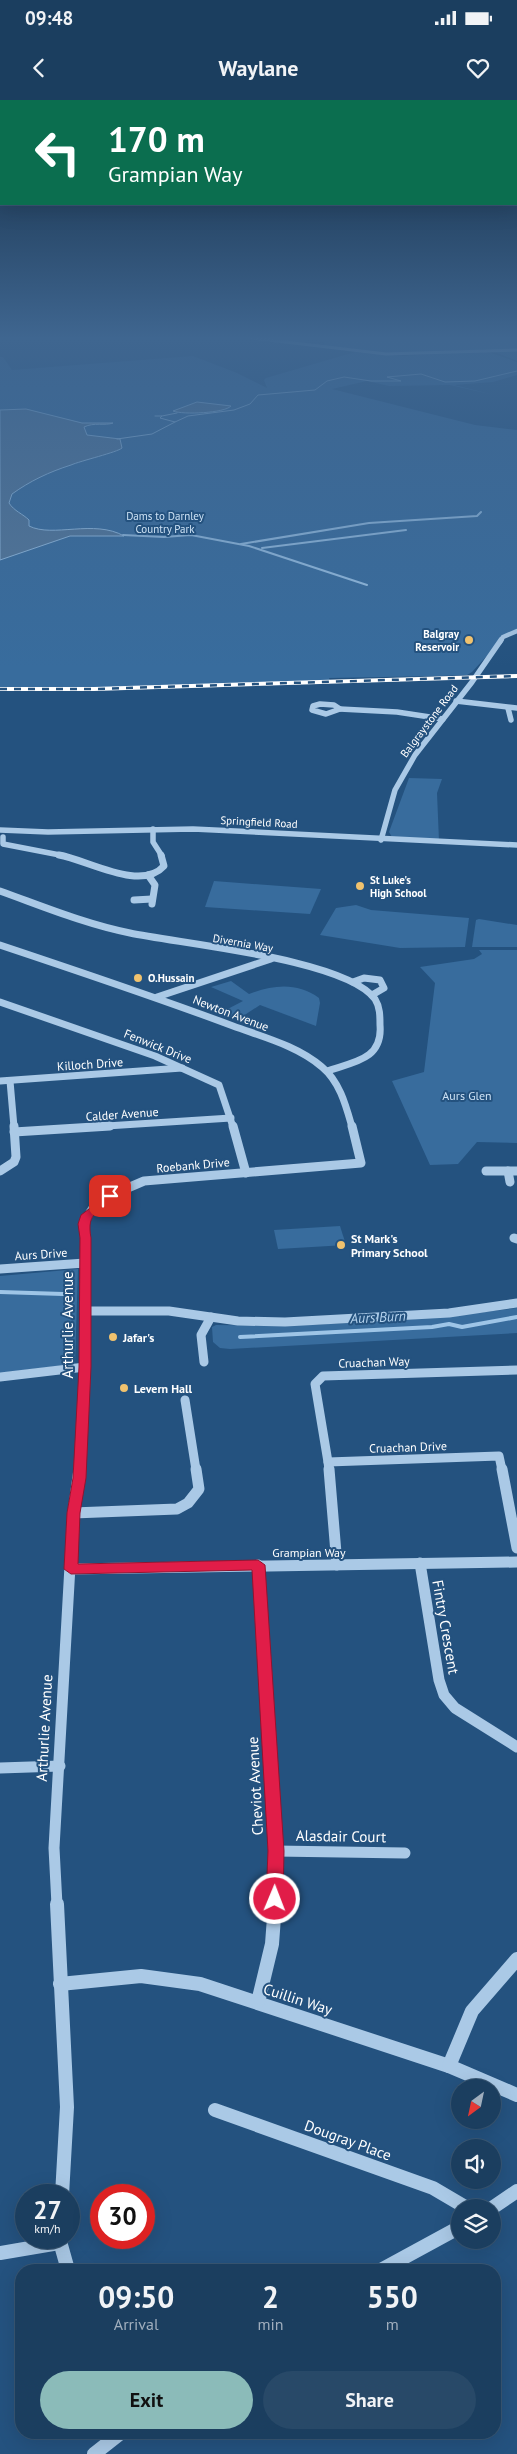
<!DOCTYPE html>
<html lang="en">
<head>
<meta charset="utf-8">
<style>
  body { margin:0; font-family:"PT Sans",sans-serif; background:#284968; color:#f1f3f6; height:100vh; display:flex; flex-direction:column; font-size:19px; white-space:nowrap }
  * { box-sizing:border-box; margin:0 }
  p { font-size:16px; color:#a0aebd }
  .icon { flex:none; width:28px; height:28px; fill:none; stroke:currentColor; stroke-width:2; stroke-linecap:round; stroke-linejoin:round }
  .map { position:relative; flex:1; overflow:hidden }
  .details { position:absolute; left:15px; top:2164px; width:486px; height:175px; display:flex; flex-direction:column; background:#1b3e5f; border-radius:20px; box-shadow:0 5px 20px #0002,0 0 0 1px #395774 }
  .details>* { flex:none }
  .banner { position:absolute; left:0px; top:0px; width:518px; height:105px; box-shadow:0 5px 20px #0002,0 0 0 1px #395774; background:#0b6e4f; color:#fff; overflow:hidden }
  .needle { width:32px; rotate:213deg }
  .tools { position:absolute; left:451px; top:1979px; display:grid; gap:10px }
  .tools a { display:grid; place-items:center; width:50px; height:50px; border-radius:50%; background:#1b3e5f; box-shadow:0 5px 20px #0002,0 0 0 1px #395774; font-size:25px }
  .speed { position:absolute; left:15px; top:2084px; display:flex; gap:10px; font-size:25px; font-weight:700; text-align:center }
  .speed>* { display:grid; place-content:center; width:65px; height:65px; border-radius:50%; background:#1b3e5f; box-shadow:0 5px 20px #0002,0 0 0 1px #395774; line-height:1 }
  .speed small { font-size:12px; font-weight:400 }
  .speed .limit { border:8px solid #d22; background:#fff; color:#111 }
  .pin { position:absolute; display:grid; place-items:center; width:42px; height:42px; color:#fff; margin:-21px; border-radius:10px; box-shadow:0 2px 8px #0006 }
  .me { position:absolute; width:55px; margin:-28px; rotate:1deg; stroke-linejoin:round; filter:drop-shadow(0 0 4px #0008) }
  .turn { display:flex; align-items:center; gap:18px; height:105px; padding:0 25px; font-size:22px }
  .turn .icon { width:65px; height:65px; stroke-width:2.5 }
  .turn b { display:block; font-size:35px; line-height:42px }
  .eta { display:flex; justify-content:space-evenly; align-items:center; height:85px; text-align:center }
  .eta b { font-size:30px; font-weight:600; line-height:35px }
  .cta { display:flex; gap:10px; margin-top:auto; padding:10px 25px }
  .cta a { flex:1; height:58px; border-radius:30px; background:#8bbbb9; color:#111; font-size:20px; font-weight:600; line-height:58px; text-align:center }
  .cta a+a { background:#284968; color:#f1f3f6 }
  .status { display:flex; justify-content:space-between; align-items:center; height:35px; padding:0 25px; background:#1b3e5f; direction:ltr }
  .status svg { height:14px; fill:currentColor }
  header { display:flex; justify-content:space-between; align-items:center; height:65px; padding:0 25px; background:#1b3e5f; font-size:22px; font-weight:600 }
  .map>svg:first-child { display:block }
  .green { fill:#386c9d }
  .water { fill:#567798; stroke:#9ec5e7 }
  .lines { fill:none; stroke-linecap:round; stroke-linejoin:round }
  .stream-far2 { stroke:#9ec5e7; stroke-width:1 }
  .stream-far1 { stroke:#9ec5e7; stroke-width:2 }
  .stream { stroke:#9ec5e7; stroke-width:4 }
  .minor-far6 { stroke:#aac9e6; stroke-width:3 }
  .minor-far5 { stroke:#aac9e6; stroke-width:4.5 }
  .minor-far4 { stroke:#aac9e6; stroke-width:5.5 }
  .minor-far3 { stroke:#aac9e6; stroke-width:7 }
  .minor-far2 { stroke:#aac9e6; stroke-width:9 }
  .minor-far1 { stroke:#aac9e6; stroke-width:11 }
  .minor { stroke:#aac9e6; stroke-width:14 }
  .rail-casing { stroke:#fff; stroke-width:4 }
  .rail { stroke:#24527f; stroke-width:2.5; stroke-dasharray:7; stroke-linecap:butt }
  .route { fill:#e11d48; stroke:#92132f }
  .poi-dot { fill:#f0c26e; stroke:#24527f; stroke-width:2 }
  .labels { text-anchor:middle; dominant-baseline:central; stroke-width:4; stroke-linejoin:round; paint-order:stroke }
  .far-park-label { font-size:11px; fill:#cde2f5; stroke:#24527f }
  .far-poi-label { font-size:11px; font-weight:bold; fill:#fff; stroke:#24527f; text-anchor:start }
  .far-street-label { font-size:11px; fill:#fff; stroke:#24527f }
  .street-label { font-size:12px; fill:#fff; stroke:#24527f }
  .park-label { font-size:12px; fill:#cde2f5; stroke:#24527f }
  .poi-label { font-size:12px; font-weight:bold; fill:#fff; stroke:#24527f; text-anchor:start }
  .water-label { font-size:14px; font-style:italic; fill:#b5d3ee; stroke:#24527f }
  .near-street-label { font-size:15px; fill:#fff; stroke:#24527f }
</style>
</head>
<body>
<div class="status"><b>09:48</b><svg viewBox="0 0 49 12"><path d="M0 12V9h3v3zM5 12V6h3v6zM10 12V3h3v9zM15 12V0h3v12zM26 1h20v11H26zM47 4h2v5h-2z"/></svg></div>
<header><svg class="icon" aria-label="back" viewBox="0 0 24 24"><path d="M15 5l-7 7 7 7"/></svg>Waylane<svg class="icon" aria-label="heart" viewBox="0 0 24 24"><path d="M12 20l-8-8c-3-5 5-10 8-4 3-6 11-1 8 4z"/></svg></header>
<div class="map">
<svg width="517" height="2354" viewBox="0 0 517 2354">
  <rect width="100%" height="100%" fill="#24527f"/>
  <g class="green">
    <polygon points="258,238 517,238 517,261 490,250 493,249 389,254 324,246 325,242 313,239 295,242"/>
    <polygon points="483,250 517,262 517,275 493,282 454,285 494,295 450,285 389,286 367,281 332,289 475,325 517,330 517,530 508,533 472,572 467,575 438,576 329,578 330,581 94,588 0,588 0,257 3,257 12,270 193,256 237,273 267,288 264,280 266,278 355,252 404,256"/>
    <polygon points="409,678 442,679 437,693 439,741 392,737 389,732"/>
    <polygon points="214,781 321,789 310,814 205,807"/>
    <polygon points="356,805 371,810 469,818 465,847 400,848 320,835 336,808"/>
    <polygon points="479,819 517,825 517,847 472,847 476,820"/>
    <polygon points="479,850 517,850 517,1043 477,1042 458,1064 430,1065 392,981 424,972 435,883 420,867 474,859 482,854"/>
    <path d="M 231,881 L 249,894 C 273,885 297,882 319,898 L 320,903 L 316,926 L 260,905 L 237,920 L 220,913 L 243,901 L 211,887 Z"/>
    <polygon points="340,1126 346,1145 278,1149 274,1130"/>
    <polygon points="78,1169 75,1264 0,1273 0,1176"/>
    <path d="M 517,1208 L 517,1233 L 230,1249 L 220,1248 L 213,1242 L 212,1227 L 216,1225 C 317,1227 418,1221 517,1208 Z"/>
  </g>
  <g class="water">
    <path d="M 197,302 L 231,306 C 225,313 183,315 173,311 Z"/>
    <path d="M 26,309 L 82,323 L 113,323 C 105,326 94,322 84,327 L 87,335 L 120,339 L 122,348 C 118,352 80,361 71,365 C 49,372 30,381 12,394 L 9,403 C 14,411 23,414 29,420 L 29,426 C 53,438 94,419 124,436 L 70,436 L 0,460 L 0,310 Z"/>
  </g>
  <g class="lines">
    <g class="stream-far2">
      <polyline points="155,316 162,316 160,318 175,322 188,316 234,310 250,304 258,295 315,290 327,281 344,277 371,281 401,281 387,277 421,274 445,282 475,281 517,271"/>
      <polyline points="162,316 177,313"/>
      <polyline points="117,339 152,334 175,322"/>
    </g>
    <g class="stream-far1">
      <polyline points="123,435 164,437 191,435 249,446 367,485"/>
      <polyline points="241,444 369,423 477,416 481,412"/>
      <polyline points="262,448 406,430"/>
    </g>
    <g class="stream">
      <polyline points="0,1192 63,1194"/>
      <polyline points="240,1237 432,1227 449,1224 462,1227 517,1217"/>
    </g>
    <polyline class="minor-far6" points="252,238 386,254 517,250"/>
    <polyline class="minor-far5" points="500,542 503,537 517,531"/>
    <g class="minor-far4">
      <polyline points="456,601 517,608"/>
      <polygon points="320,604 334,605 340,609 326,614 312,610 313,606"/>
      <polyline points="508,608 511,620"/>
      <polyline points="340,609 397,612 443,619"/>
      <polyline points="153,729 153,742 162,756"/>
      <polyline points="0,730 48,732 193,729 517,745"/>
      <polyline points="3,737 3,744 65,756"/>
      <polyline points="381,740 395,690 415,655 472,582 501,540"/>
    </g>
    <g class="minor-far3">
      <path d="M 59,755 C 88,760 141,792 164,766 L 161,755"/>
      <polyline points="148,775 155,785 152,804"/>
      <path d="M 0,791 C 42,806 85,824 130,833 C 182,844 346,859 375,899 C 380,907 380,916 380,925 C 383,960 353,962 327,971"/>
      <polyline points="134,800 152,799"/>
      <path d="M 0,845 C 78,871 156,897 233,926 C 263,937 298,946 322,967 C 340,982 346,1006 352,1027"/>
      <polyline points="353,882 364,878 380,880 384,888 372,895"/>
      <polyline points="157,897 271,859"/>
      <polyline points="0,902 155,956 219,985 233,1027"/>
      <polyline points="0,981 182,968"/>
      <polyline points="10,981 14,1027"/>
      <polyline points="91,1027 231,1018"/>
    </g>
    <g class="minor-far2">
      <polyline points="233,1026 246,1073"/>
      <polyline points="14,1032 110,1026"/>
      <polyline points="0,1071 14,1062 16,1057 14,1026"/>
      <polyline points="486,1071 517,1071"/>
      <polyline points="508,1071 510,1082"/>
      <polyline points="514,1138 517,1139"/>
      <polyline points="0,1169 85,1163"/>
      <polyline points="84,1211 169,1211 238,1221 285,1222 449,1213 517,1203"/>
      <polyline points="204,1262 201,1235 211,1217"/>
      <polyline points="0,1277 85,1267"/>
      <polyline points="185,1300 196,1370"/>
      <polyline points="328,1362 315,1284 323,1276 517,1270"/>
      <polyline points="79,1370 83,1310 86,1138 84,1122 93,1108 109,1096 144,1081 361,1063 352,1026"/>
      <polyline points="329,1370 328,1362 499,1356 502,1370"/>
    </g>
    <g class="minor-far1">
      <polyline points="329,1369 337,1465"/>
      <polyline points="502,1369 517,1448"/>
      <polyline points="73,1413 177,1409 188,1403 199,1389 196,1369"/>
      <polyline points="420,1463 439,1580 444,1595 455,1608 517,1647"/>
      <polyline points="258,1465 274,1725 275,1805"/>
      <polyline points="71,1469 517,1462"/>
      <polyline points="0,1668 60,1666"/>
      <polyline points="276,1751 405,1753"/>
      <polyline points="57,1805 54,1748 73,1413 79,1369"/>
    </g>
    <g class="minor">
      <polyline points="57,1804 67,2007 62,2095"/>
      <polyline points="60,1884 141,1876 200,1884 449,1966 517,1995"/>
      <polyline points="258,1902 272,1844 275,1804"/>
      <polyline points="449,1966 472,1911 517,1859"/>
      <polyline points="215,2010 433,2088 467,2108"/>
      <polyline points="492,2108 517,2091"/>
      <polyline points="59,2138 68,2170"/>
      <polyline points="0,2153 59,2143"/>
      <polyline points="381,2170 460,2127"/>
      <polyline points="94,2354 122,2332"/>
    </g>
    <defs>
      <polyline id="rail" points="0,589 94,589 517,576"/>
    </defs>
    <use href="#rail" class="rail-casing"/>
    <use href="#rail" class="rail"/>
  </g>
  <linearGradient id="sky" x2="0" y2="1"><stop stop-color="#142d46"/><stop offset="0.42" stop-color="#3f6690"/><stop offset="1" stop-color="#3f6690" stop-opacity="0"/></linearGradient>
  <rect width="517" height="567" fill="url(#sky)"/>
  <path class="route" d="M 110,1093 L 115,1096 C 100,1114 86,1110 91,1138 L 91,1267 L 86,1378 L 80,1413 L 78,1464 L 258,1460 L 265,1465 L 284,1751 L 283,1799 L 280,1804 L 275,1806 L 269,1804 L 266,1799 L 268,1751 L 252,1470 L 71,1474 L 64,1469 L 67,1413 L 73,1378 L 79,1267 L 80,1138 L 78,1124 L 81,1115 Z"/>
  <g class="poi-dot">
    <circle cx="469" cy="540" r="5"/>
    <circle cx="360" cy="786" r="5"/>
    <circle cx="138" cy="878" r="5"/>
    <circle cx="341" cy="1145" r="5"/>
    <circle cx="113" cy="1237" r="5"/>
    <circle cx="124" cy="1288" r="5"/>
  </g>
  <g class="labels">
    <g class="far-park-label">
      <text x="165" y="416">Dams to Darnley<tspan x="165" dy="13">Country Park</tspan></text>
    </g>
    <g class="far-poi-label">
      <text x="459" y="534" text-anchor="end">Balgray<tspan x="459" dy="13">Reservoir</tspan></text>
      <text x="370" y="780">St Luke's<tspan x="370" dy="13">High School</tspan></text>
      <text x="148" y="878">O.Hussain</text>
    </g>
    <g class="far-street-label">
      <text transform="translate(429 621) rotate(-53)">Balgraystone Road</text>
      <text transform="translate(259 722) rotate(3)">Springfield Road</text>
      <text transform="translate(243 843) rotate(10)">Divernia Way</text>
    </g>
    <g class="street-label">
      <text transform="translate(231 913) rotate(21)">Newton Avenue</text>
      <text transform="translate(158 946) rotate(22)">Fenwick Drive</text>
      <text transform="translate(90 964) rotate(-4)">Killoch Drive</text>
      <text transform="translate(122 1014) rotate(-4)">Calder Avenue</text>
      <text transform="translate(193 1065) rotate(-5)">Roebank Drive</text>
      <text transform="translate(41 1154) rotate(-4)">Aurs Drive</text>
      <text transform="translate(374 1262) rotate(-2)">Cruachan Way</text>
      <text transform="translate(408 1347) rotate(-2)">Cruachan Drive</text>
      <text x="309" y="1452">Grampian Way</text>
    </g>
    <g class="park-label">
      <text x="467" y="995">Aurs Glen</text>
    </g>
    <g class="poi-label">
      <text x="351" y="1138">St Mark's<tspan x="351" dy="14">Primary School</tspan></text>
      <text x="123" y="1237">Jafar's</text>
      <text x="134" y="1288">Levern Hall</text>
    </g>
    <g class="water-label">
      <text transform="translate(378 1217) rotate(-3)">Aurs Burn</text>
    </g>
    <g class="near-street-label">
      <text transform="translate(67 1225) rotate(-90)">Arthurlie Avenue</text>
      <text transform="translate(446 1527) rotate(80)">Fintry Crescent</text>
      <text transform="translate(44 1628) rotate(-87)">Arthurlie Avenue</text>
      <text transform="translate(255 1686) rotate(-93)">Cheviot Avenue</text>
      <text transform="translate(341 1736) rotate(1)">Alasdair Court</text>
      <text transform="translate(298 1899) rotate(18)">Cuillin Way</text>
      <text transform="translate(348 2040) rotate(20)">Dougray Place</text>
    </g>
  </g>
</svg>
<div class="tools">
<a><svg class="needle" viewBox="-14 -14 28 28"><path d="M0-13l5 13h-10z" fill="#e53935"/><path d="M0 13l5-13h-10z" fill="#a0aebd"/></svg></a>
<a><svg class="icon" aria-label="sound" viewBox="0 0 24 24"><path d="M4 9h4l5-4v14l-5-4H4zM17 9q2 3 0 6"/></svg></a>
<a><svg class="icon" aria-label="layers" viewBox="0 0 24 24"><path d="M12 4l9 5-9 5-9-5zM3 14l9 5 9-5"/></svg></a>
</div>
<div class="speed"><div>27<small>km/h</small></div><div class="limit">30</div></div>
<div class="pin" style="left:110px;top:1096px;background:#d93025"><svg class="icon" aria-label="arrive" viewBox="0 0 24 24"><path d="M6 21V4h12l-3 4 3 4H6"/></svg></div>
<svg class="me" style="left:275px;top:1799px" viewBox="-20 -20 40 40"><circle r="17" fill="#e11d48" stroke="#fff" stroke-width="3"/><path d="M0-11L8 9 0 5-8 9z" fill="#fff"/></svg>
<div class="banner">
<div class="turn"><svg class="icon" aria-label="left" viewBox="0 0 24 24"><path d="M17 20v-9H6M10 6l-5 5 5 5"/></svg><div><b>170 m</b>Grampian Way</div></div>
</div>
<section class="details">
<div class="eta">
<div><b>09:50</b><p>Arrival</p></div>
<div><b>2</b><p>min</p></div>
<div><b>550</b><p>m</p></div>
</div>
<div class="cta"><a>Exit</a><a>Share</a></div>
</section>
</div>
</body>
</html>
